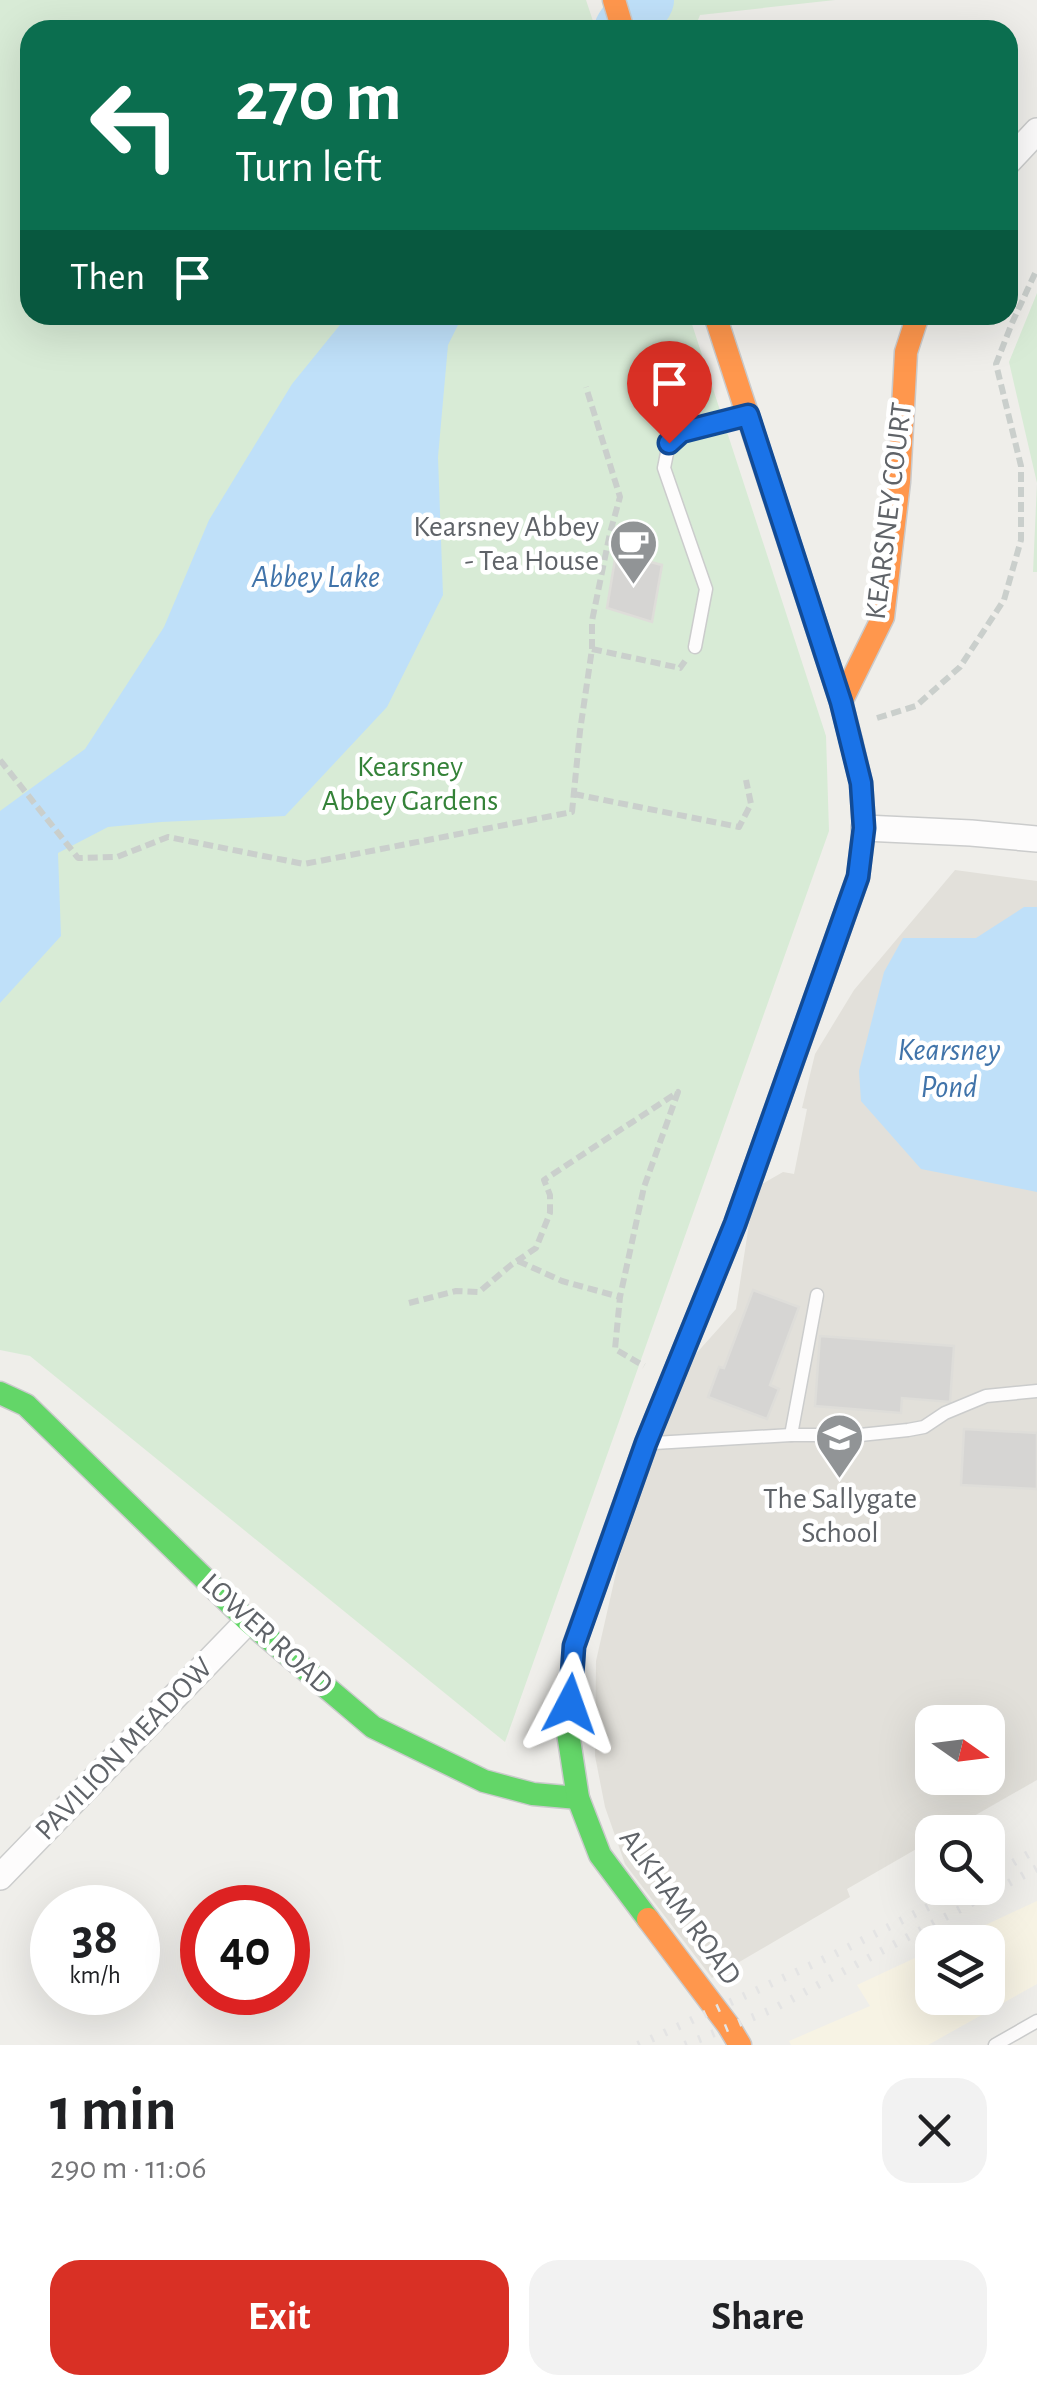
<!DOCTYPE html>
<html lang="en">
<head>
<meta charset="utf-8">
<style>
  body { margin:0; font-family:"Alegreya Sans",sans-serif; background:#f2f2f2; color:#202124; height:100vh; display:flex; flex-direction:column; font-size:38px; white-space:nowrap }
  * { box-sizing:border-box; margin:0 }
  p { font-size:32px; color:#757577 }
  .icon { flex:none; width:55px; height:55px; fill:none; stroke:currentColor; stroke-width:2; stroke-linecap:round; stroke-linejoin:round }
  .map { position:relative; height:2045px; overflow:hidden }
  .sheet { display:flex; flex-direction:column; background:#fff; flex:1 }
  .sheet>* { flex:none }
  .top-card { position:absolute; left:20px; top:20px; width:998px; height:305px; border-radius:30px; box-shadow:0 10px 40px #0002; background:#0b6e4f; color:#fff; overflow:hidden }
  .needle { width:65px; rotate:104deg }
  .buttons { position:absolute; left:915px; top:1705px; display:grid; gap:20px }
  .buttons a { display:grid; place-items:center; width:90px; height:90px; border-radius:20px; background:#fff; box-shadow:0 10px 40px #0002; font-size:50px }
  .speed { position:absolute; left:30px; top:1885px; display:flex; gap:20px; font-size:50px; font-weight:700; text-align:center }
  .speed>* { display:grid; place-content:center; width:130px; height:130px; border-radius:50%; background:#fff; box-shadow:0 10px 40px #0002; line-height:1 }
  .speed small { font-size:25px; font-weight:400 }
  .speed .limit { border:15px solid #d22; background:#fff; color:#111 }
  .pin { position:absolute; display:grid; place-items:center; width:85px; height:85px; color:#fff; margin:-102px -42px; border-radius:50% 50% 50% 0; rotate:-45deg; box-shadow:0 0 10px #0007 }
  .pin .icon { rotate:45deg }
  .me { position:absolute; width:110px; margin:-55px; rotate:4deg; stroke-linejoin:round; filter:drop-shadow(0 0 8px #0008) }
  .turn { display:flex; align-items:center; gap:35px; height:210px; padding:0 50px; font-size:45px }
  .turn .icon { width:130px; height:130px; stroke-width:2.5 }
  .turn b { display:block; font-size:70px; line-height:85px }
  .then { display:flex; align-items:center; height:95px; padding:0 50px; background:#0003; gap:20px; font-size:38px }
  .round { display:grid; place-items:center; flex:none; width:105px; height:105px; border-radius:30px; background:#f2f2f2 }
  .headline { display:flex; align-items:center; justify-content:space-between; height:170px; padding:0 50px }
  h1 { font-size:60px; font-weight:600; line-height:75px }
  .primary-button { display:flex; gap:20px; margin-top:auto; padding:20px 50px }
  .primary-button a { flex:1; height:115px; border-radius:30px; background:#d93025; color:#fff; font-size:40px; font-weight:600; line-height:115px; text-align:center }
  .primary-button a+a { background:#f2f2f2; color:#202124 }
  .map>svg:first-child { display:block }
  .commercial { fill:#f7f3e4 }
  .education { fill:#e2e0da; fill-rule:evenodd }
  .green { fill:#d8ebd6 }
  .water { fill:#bfe0f9 }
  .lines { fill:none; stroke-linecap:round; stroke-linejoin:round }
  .river { stroke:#bfe0f9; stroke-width:60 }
  .building { fill:#d6d5d3; stroke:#deddd9; stroke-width:2.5 }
  .lane-casing { stroke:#cbcccc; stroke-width:15 }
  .street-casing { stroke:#cbcccc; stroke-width:28 }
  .fast-casing { stroke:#cacacb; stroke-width:25 }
  .slow-casing { stroke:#cacacb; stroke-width:25 }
  .path { stroke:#cacfcc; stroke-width:6; stroke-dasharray:10 5; stroke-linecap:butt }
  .lane { stroke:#fdfcfc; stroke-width:12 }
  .street { stroke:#fdfcfc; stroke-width:25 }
  .fast { stroke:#63d668; stroke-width:22 }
  .slow { stroke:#ff974d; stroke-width:22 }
  .rail { stroke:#e4e4e4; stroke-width:8; stroke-dasharray:2.5 12; stroke-linecap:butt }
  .route-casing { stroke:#114b97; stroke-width:25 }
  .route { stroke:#1a73e8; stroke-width:18 }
  .labels { text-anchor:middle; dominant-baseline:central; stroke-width:9; stroke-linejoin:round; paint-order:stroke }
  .street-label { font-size:30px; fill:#5f6368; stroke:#fff }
  .poi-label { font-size:30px; fill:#5f6368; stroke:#fff; text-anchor:end }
  .park-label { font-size:30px; fill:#348238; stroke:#fff }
  .water-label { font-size:32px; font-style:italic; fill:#4174aa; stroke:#fff }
</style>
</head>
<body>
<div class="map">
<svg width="1037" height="2045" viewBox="0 0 1037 2045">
  <rect width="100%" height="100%" fill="#efeeea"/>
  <polygon class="commercial" points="1037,1901 1037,1984 928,2045 791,2045 789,2041 870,2006 857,1985 932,1950 932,1998 988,1998 988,1942 949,1942"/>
  <path class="education" d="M 955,870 L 1037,881 L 1037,1780 L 946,1832 L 932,1832 L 932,1840 L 847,1889 L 850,1897 L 712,1978 L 625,1864 L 605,1807 L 595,1756 L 596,1661 L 623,1542 L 685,1366 L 736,1309 L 752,1204 L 762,1184 L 783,1172 L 794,1174 L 807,1109 L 802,1108 L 815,1054 L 854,990 ZM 932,1722 L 988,1722 L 988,1778 L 932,1778 Z"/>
  <g class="green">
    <polygon points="0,0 586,0 596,30 30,30 30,315 689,315 826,736 829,831 505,1742 30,1356 0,1350"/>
    <polygon points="652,0 835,0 700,15 694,30 660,30"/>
    <polygon points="1037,293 1037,572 1033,572 1037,483 1009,362"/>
  </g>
  <g class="water">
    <polygon points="348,315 463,315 448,345 438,457 443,595 387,707 285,816 161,822 108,827 58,853 61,936 0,1003 0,811 85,749 164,627 209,520 292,384"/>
    <polygon points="1024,907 1037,907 1037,1192 921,1169 861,1101 859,1071 884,972 903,938 976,938"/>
  </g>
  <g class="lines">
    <polyline class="river" points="624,30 644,0"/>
  </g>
  <g class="building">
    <polygon points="616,553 662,565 652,622 607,608"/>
    <polygon points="753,1290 799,1307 770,1385 779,1389 767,1419 708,1397 719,1367 724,1368"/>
    <polygon points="820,1336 954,1346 950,1402 902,1398 901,1413 815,1406"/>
    <polygon points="964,1429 1037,1433 1037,1489 961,1485"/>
  </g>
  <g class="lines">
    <defs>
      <g id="lane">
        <polyline points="695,647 706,589 664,468 669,443 681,432 742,417"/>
        <polyline points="791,1435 817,1295"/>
        <polyline points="654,1443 791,1435 860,1435 908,1430 924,1427 945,1413 986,1396 1037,1391"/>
        <polyline points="995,2045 1037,2021"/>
      </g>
      <g id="street">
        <polyline points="1008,162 1037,131"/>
        <polyline points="864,828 971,833 1037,839"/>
        <polyline points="0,1877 248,1621"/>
      </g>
      <g id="fast">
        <polyline points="0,1393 26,1405 248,1621 373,1727 484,1781 533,1794 578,1798"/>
        <polyline points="648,1919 600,1855 578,1798 568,1733 574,1645 646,1443 735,1224 858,877 864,828 861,783 851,741"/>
      </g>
      <g id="slow">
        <polyline points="614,0 623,30"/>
        <polyline points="715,315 841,702 851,741"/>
        <polyline points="841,702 883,617 899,482 906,352 918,315"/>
        <polyline points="648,1919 728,2025 740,2045"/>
      </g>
    </defs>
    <use href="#lane" class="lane-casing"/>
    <use href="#street" class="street-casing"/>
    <use href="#fast" class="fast-casing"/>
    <use href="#slow" class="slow-casing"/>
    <g class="path">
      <polyline points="592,649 680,668 685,661"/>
      <polyline points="877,718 916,706 960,667 1004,600 1021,540 1021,466 996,364 1012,323 1037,269"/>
      <polyline points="0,760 78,858 117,857 168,837 304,864 572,812 580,731 592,649 592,621 610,533 620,497 586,387"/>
      <polyline points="574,794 739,827 751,804 746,780"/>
      <polyline points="518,1261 562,1281 620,1297"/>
      <polyline points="409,1303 456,1291 479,1292 511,1265 536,1248 550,1213 550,1195 544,1180 678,1092 644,1187 620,1297 615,1349 644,1366"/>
    </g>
    <use href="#lane" class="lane"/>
    <use href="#street" class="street"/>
    <use href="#fast" class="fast"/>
    <use href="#slow" class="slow"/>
    <g class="rail">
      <polyline points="988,1877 1037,1849"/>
      <polyline points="638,2045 833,1955 966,1888"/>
      <polyline points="685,2045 773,2009 1037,1868"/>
    </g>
  </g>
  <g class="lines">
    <defs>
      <polyline id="route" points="570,1704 574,1646 646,1443 735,1224 858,877 864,828 861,783 841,702 748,415 681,432 669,443"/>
    </defs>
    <use href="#route" class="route-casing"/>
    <use href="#route" class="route"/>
  </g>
  <defs>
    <symbol id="cafe-pin" viewBox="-11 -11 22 30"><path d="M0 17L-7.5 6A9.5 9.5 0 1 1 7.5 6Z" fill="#919496" stroke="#fff"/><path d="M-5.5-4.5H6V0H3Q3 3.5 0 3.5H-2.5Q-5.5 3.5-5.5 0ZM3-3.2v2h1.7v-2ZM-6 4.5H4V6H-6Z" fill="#fff"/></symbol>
    <symbol id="school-pin" viewBox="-11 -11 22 30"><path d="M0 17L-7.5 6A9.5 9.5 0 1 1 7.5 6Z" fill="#919496" stroke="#fff"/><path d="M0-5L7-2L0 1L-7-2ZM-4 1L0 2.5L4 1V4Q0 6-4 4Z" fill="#fff"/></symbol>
  </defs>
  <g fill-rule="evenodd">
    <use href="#cafe-pin" x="606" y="516" width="55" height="75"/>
    <use href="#school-pin" x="812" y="1410" width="55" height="75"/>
  </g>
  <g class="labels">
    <g class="street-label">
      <text transform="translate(889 511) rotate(-83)">KEARSNEY COURT</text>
      <text transform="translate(267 1634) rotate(42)">LOWER ROAD</text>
      <text transform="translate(124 1749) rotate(-46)">PAVILION MEADOW</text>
      <text transform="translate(680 1907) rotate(54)">ALKHAM ROAD</text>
    </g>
    <g class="poi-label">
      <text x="599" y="527">Kearsney Abbey<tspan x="599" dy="34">- Tea House</tspan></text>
      <text x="840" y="1499" text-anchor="middle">The Sallygate<tspan x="840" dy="34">School</tspan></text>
    </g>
    <g class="park-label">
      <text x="410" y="767">Kearsney<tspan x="410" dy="34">Abbey Gardens</tspan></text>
    </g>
    <g class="water-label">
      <text x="316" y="577">Abbey Lake</text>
      <text x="949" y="1050">Kearsney<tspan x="949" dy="37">Pond</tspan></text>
    </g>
  </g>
</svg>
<div class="buttons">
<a><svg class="needle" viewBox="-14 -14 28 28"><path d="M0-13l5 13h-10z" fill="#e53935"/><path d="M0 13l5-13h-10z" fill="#757577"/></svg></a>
<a><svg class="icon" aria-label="search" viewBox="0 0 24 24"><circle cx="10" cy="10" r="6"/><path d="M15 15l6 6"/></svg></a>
<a><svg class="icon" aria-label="layers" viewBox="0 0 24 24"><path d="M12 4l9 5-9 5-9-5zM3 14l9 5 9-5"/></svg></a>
</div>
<div class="speed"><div>38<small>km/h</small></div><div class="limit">40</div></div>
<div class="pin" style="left:669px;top:443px;background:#d93025"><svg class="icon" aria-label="arrive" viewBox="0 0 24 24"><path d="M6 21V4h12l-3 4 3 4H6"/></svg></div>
<svg class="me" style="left:570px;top:1704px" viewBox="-20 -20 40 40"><path d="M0-17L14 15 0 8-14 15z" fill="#1a73e8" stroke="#fff" stroke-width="4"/></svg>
<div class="top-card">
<div class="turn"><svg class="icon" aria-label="left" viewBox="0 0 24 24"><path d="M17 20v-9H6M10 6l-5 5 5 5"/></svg><div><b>270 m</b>Turn left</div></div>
<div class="then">Then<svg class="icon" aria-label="arrive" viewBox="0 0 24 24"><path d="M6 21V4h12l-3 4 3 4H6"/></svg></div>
</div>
</div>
<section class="sheet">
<div class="headline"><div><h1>1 min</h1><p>290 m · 11:06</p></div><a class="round"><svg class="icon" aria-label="close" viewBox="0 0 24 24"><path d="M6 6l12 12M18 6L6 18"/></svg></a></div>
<div class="primary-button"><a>Exit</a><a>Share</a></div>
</section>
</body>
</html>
